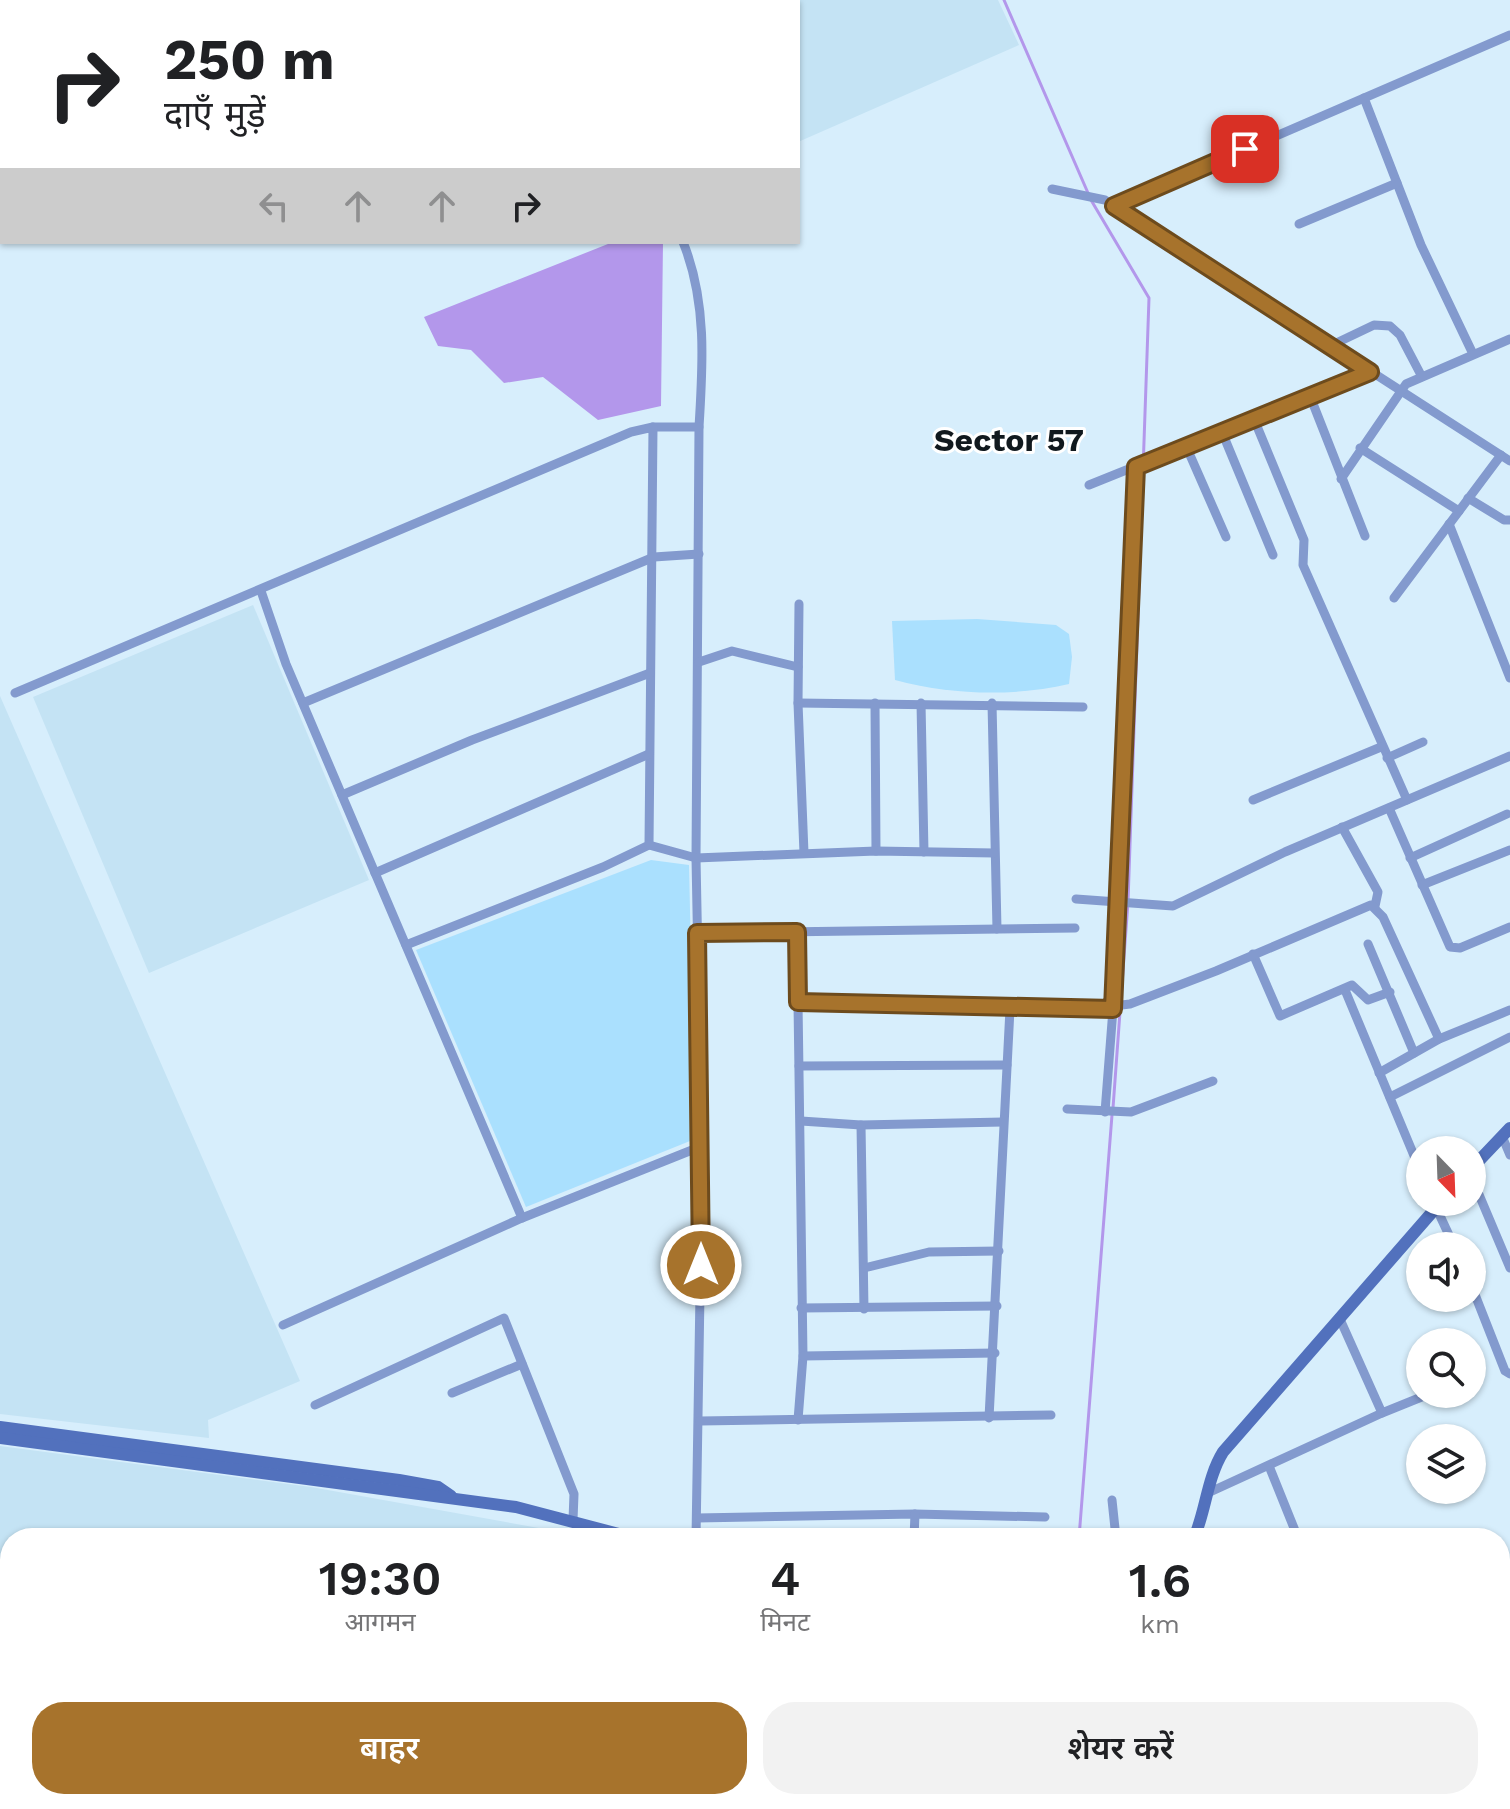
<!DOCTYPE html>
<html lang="hi">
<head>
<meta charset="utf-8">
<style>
  body { margin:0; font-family:"Work Sans","Noto Sans Devanagari",sans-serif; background:#f2f2f2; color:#202124; height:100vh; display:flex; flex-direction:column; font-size:30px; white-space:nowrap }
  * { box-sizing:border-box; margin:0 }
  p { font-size:26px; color:#757577 }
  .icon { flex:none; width:44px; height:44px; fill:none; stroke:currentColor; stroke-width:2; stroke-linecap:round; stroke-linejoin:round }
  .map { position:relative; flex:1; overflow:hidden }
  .side { position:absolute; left:0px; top:1528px; width:1510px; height:282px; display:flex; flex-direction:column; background:#fff; border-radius:32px 32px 0 0; box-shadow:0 2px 6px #0004 }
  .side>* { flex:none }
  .top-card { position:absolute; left:0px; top:0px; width:800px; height:244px; box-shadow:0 2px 6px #0004; background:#fff; color:#202124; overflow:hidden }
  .needle { width:52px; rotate:157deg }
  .controls { position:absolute; left:1406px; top:1136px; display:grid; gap:16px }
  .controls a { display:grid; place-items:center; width:80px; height:80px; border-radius:50%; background:#fff; box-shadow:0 2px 6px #0004; font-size:40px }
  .pin { position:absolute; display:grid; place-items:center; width:68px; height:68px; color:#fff; margin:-34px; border-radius:16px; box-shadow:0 4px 12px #0006 }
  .me { position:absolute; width:88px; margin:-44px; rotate:0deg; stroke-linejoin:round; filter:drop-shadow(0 0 6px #0008) }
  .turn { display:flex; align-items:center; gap:28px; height:168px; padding:0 32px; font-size:36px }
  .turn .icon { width:104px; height:104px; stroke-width:2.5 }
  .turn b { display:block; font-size:56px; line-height:68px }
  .lanes { display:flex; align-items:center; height:76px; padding:0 32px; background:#0003; justify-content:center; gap:40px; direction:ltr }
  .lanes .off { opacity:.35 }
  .eta { display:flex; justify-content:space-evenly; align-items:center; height:136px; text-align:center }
  .eta b { font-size:48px; font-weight:600; line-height:56px }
  .cta { display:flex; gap:16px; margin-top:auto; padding:16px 32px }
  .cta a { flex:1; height:92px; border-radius:32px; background:#a7732c; color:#fff; font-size:32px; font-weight:600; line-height:92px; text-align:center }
  .cta a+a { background:#f2f2f2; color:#202124 }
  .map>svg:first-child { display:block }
  .built { fill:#c4e3f4 }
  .green { fill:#aae0fe }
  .water { fill:#b397eb }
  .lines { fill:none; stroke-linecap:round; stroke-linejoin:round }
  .stream { stroke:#b397eb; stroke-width:3 }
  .street { stroke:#839ace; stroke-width:9 }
  .secondary { stroke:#5271bd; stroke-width:12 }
  .route-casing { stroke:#6d4b1d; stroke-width:20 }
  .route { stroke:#a7732c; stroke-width:14 }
  .labels { text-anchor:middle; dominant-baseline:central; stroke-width:6; stroke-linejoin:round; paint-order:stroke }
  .district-label { font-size:32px; font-weight:bold; fill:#11191e; stroke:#fff }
</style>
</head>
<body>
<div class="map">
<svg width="1510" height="1809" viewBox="0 0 1510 1809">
  <rect width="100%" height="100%" fill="#d7eefc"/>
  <g class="built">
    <polygon points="440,0 661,0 441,2"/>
    <polygon points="704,0 998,0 1019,45 798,142 798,2"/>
    <polygon points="253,605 369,880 149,973 33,697"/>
    <polygon points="0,696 300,1381 208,1420 209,1438 0,1414"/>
    <polygon points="0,1446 311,1487 594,1538 10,1538 10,1800 896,1800 900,1809 0,1809"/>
  </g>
  <g class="green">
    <path d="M 977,619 L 1056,625 L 1069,634 L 1072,657 L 1069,684 C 1013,697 951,695 895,680 L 892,621 Z"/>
    <polygon points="651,860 689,865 695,1139 526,1207 416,950"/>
  </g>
  <polygon class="water" points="613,242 663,242 661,406 598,420 543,377 504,383 471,350 438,346 424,317"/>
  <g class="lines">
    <g class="stream">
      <polyline points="1004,0 1088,193"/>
      <polyline points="1091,200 1149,298 1128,902 1113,1108"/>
      <polyline points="1079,1538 1112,1115"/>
      <polyline points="1060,1800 1061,1809"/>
    </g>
    <g class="street">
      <polyline points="1364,98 1421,245 1473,354"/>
      <polyline points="1052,189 1105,200 1510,461"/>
      <polyline points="1114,206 1510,35"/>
      <polyline points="1299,224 1397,183"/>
      <path d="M 683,242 C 707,301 703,364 699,427 L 696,858 L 702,1171 L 696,1538"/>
      <polyline points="1330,346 1374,325 1390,326 1400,335 1421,375"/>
      <polyline points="1310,396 1365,536"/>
      <polyline points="1254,419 1304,540 1303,565 1407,800"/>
      <polyline points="653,427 699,427"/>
      <polyline points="1222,432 1273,555"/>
      <polyline points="1186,446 1226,537"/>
      <polyline points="1360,448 1459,511"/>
      <polyline points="1341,479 1406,384 1510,339"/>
      <polyline points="1089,485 1370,372"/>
      <polyline points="1468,498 1504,520 1510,520"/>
      <polyline points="1449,524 1510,678"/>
      <polyline points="261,591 286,664 522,1218"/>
      <polyline points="1394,598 1501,455"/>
      <polyline points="799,604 798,703 804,853"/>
      <polyline points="699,662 732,651 798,667"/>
      <polyline points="15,693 631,432 653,427 649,845 603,867 406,945"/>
      <polyline points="303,703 654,557 699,554"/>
      <polyline points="798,703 1083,707"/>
      <polyline points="875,703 876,851"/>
      <polyline points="921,703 924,852"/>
      <polyline points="992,703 997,929"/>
      <polyline points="1387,758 1423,742"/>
      <polyline points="342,795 472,740 650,673"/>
      <polyline points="1253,800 1381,747"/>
      <polyline points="1389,808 1450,947 1460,948 1510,927"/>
      <polyline points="1342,827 1378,892 1375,906"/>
      <polyline points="649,845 696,858 876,851 994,853"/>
      <polyline points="1410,858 1507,814"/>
      <polyline points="375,873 649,754"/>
      <polyline points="1422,885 1510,850"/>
      <polyline points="1076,899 1173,906 1285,852 1510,756"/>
      <polyline points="797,932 803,1356 798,1420"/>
      <polyline points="697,933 1075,928"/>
      <polyline points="1368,944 1414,1053"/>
      <polyline points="1253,954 1280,1016 1352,985 1368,1000 1390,992"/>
      <polyline points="1345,990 1420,1170"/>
      <polyline points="798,1002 1113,1009"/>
      <polyline points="1113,1006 1130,1004 1216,971 1371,905 1383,917 1439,1039"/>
      <polyline points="799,1066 1007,1065"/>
      <polyline points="1379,1073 1439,1039 1510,1010"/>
      <polyline points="1390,1097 1510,1037"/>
      <polyline points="1067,1109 1131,1112 1213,1081"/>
      <polyline points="1105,1112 1113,1009 1136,467"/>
      <polyline points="801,1121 861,1125 1003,1122"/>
      <polyline points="861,1125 864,1309"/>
      <polyline points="1502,1136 1510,1155"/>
      <polyline points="1472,1178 1510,1268"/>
      <polyline points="1435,1205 1454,1246"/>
      <polyline points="864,1268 929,1252 999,1251"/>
      <polyline points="1472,1287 1505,1371 1510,1374"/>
      <polyline points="801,1308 997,1306"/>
      <polyline points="1339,1317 1382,1413 1429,1394"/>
      <polyline points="283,1325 522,1218 702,1146"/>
      <polyline points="803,1356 995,1353"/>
      <polyline points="1472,1376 1475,1375"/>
      <polyline points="452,1393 522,1364"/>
      <polyline points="315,1405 504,1318 574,1494 573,1520"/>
      <polyline points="989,1418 1010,1009"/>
      <polyline points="700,1421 1051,1415"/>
      <polyline points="1269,1466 1298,1538"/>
      <polyline points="1210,1492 1382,1413"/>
      <polyline points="1112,1500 1116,1538"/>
      <polyline points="697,1518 915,1514 1045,1517"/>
      <polyline points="914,1538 915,1514"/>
      <polyline points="1500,1694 1510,1710"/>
      <polyline points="1048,1800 1048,1809"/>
      <polyline points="1192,1800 1196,1809"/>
      <polyline points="1072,1809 1072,1800"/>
      <polyline points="1480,1809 1499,1800"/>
    </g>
    <g class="secondary">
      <polyline points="1472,1168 1510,1128"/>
      <polyline points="0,1427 399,1480 438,1487 451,1496"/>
      <polyline points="0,1438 516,1507 634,1538"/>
      <path d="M 1194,1538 C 1206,1510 1207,1478 1223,1452 L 1441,1202"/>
      <polyline points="902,1800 906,1809"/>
      <polyline points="914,1800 918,1809"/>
      <polyline points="1011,1809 1018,1800"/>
    </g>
  </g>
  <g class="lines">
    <defs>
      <polyline id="route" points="701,1265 697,933 797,932 798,1002 1113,1009 1136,467 1370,372 1114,206 1245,149"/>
    </defs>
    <use href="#route" class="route-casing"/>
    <use href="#route" class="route"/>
  </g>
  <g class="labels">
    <g class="district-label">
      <text x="1009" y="440">Sector 57</text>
    </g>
  </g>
</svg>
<div class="controls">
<a><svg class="needle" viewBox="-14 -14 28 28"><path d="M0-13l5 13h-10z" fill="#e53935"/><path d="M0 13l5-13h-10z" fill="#757577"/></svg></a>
<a><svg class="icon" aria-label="sound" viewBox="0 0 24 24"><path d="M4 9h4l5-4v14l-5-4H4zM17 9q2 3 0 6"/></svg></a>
<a><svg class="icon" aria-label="search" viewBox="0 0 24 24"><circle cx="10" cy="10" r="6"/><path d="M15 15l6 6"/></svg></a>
<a><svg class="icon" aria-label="layers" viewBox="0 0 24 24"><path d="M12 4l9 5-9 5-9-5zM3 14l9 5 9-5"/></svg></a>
</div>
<div class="pin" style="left:1245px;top:149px;background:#d93025"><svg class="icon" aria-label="arrive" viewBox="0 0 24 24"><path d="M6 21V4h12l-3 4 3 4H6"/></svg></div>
<svg class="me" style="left:701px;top:1265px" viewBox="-20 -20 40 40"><circle r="17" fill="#a7732c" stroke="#fff" stroke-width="3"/><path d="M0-11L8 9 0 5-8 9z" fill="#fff"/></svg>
<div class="top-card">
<div class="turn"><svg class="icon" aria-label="right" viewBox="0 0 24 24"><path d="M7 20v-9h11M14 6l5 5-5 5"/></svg><div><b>250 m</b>दाएँ मुड़ें</div></div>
<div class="lanes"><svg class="icon off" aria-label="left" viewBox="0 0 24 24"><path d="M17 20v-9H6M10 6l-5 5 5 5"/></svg><svg class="icon off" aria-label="ahead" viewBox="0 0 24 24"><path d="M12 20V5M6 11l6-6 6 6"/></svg><svg class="icon off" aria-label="ahead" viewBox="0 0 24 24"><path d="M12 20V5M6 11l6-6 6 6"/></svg><svg class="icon" aria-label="right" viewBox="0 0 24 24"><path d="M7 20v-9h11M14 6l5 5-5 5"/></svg></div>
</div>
<section class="side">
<div class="eta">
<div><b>19:30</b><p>आगमन</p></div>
<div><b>4</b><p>मिनट</p></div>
<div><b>1.6</b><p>km</p></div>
</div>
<div class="cta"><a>बाहर</a><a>शेयर करें</a></div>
</section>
</div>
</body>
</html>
